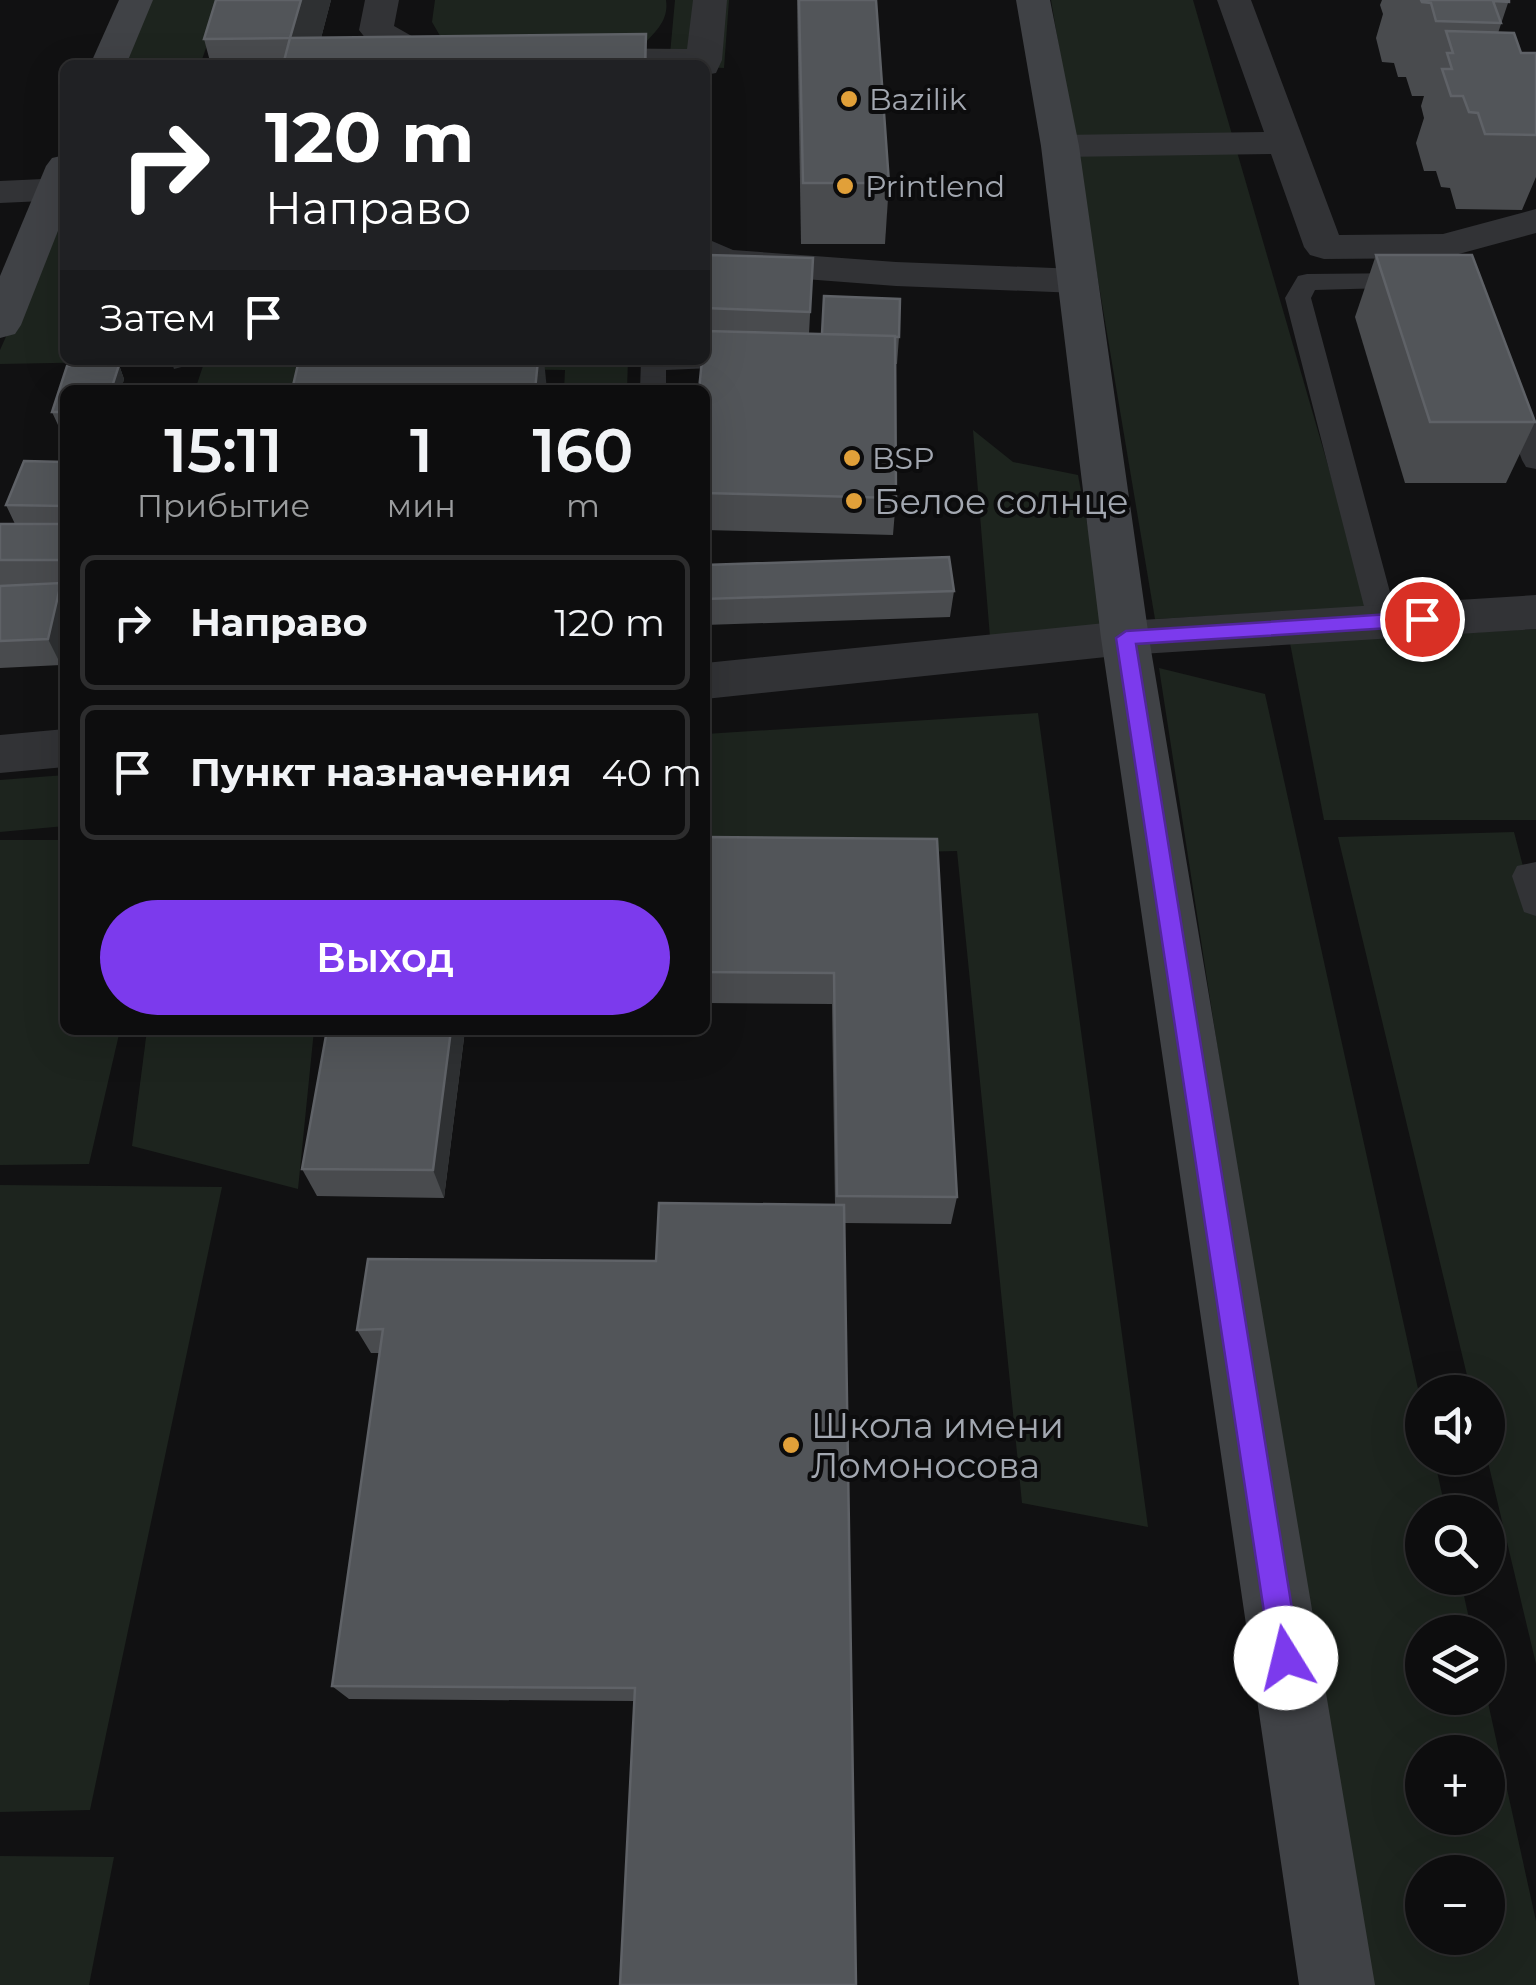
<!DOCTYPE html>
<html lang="ru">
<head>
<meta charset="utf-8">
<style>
  body { margin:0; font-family:Montserrat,sans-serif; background:#161617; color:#f1f3f6; height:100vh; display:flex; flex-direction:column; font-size:38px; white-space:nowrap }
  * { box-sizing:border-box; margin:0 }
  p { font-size:32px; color:#9a9c9e }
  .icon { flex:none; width:55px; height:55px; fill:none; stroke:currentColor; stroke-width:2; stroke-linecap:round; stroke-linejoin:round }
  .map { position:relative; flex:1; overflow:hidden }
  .side { position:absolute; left:60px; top:385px; width:650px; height:650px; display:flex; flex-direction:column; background:#0d0d0e; border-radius:15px; box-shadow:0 10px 40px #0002,0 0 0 2px #2d2d2e }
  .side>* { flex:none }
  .hud { position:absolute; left:60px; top:60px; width:650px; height:305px; border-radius:15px; box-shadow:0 10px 40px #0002,0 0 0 2px #2d2d2e; background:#202124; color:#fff; overflow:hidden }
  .buttons { position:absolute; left:1405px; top:1375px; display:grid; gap:20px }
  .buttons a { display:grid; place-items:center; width:100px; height:100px; border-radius:50%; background:#0d0d0e; box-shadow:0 10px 40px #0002,0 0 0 2px #2d2d2e; font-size:50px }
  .pin { position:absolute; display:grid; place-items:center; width:85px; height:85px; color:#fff; margin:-42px; border:5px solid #fff; border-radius:50%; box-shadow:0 2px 10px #0007 }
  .me { position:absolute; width:110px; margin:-55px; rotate:351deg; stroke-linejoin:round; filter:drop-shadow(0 0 8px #0008) }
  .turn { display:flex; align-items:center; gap:35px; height:210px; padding:0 40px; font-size:45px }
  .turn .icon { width:130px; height:130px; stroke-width:2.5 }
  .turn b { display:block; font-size:70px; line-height:85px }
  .then { display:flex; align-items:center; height:95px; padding:0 40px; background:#0003; gap:20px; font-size:38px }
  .eta { display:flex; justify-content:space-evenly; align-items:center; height:170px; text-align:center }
  .eta b { font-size:60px; font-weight:600; line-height:70px }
  .primary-button { display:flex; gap:20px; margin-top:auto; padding:20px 40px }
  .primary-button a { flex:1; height:115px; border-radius:60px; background:#7c3aed; color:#fff; font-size:40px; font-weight:600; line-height:115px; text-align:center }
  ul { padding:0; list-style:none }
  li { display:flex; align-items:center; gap:30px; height:135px; margin:0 20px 15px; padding:0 20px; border:5px solid #2d2d2e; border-radius:15px }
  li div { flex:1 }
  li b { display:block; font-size:38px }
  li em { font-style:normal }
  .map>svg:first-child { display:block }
  .green { fill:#1d241e; fill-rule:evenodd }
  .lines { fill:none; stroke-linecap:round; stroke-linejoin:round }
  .service { fill:#323336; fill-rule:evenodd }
  .minor { fill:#323336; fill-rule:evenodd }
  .tertiary { fill:#323336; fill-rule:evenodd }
  .secondary { fill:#404246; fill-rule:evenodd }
  .wall { fill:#494b4e }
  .shaded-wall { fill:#2e3032 }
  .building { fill:#525559; stroke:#5f6267; stroke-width:2.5 }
  .route { fill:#7c3aed; stroke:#51269a; stroke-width:2.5 }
  .poi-dot { fill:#e1a039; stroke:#0c0c0d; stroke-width:4 }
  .labels { text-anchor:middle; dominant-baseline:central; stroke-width:8; stroke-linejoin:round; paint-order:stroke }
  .far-poi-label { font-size:30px; fill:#a3a8b1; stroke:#0c0c0d; text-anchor:start }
  .poi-label { font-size:35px; fill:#a3a8b1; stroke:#0c0c0d; text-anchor:start }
</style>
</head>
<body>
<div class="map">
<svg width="1536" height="1985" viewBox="0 0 1536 1985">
  <rect width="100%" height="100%" fill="#111112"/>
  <g class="green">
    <polygon points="152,0 223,0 200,65 124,65"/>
    <path d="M 435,0 L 666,0 C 669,20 656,31 643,45 L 443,41 L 432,22 Z"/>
    <polygon points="675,0 729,0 724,68 669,65"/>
    <polygon points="1051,0 1193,0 1369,607 1155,619"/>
    <polygon points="65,205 65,360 161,361 0,364 0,350"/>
    <polygon points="205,360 628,360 627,390 564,390 565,370 315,367 306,390 195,390"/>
    <polygon points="973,430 1013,462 1078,475 1107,630 990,637"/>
    <polygon points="1536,629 1536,820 1324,820 1290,643"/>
    <path d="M 1159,668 L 1265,694 L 1422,1407 L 1422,1458 L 1434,1458 L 1446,1512 L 1422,1512 L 1422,1578 L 1460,1578 L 1472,1632 L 1422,1632 L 1422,1698 L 1487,1698 L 1536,1921 L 1536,1985 L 1362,1985 ZM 1422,1752 L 1488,1752 L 1488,1818 L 1422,1818 ZM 1422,1872 L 1488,1872 L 1488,1938 L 1422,1938 Z"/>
    <polygon points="1038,713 1148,1527 1022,1503 957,851 705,857 705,734"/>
    <polygon points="65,775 65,826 0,832 0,780"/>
    <polygon points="1514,832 1536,916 1536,1664 1487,1458 1488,1392 1471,1392 1338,837"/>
    <polygon points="0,840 65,840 65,1030 120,1030 89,1164 0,1165"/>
    <polygon points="147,1030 314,1030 298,1189 132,1146"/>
    <polygon points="0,1185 222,1187 90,1810 0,1812"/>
    <polygon points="0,1856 114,1857 89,1985 0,1985"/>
  </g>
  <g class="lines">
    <g class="service">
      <polygon points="1413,273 1426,281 1422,287 1315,290 1311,298 1398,622 1394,630 1383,633 1372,630 1368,622 1285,298 1298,276 1307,274"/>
      <polygon points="749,351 762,360 758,366 666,370 666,390 640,390 641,360 705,360 705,352"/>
      <polygon points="1511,384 1521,387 1536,423 1536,469 1526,467 1522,460 1497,393 1501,387"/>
      <polygon points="1536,862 1536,916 1524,912 1512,876 1517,866"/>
    </g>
    <g class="minor">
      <path d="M 365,0 L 399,0 L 394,26 L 417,39 L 474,50 L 479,58 L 474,65 C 438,65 381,63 359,30 Z"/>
      <polygon points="693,0 727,0 722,60 716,73 705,75 705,65 558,65 554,59 559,51 572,48 687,49"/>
      <polygon points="1217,0 1251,0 1339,235 1443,234 1536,209 1536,233 1444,258 1324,259 1310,255 1304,247 1271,154 1060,157 1047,154 1041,146 1047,138 1060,135 1264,132"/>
      <polygon points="65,178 65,200 0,203 0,181"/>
      <polygon points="705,238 733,250 896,262 1078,269 1092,272 1098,281 1092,290 1078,293 896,286 724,273 705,267"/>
    </g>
    <g class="tertiary">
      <polygon points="1536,595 1536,629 1125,655 705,699 705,663 1125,621"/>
      <polygon points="65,729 65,767 0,773 0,735"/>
    </g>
    <g class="secondary">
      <polygon points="119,0 153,0 126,65 90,65"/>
      <polygon points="1016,0 1050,0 1079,146 1149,638 1375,1985 1299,1985 1101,638 1041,146"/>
      <polygon points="65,155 65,213 21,325 15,334 0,338 0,276 46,166 52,158"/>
    </g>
  </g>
  <g class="wall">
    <polygon points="331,0 321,38 646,34 647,65 211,65 204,39"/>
    <polygon points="797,0 876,0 889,183 885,244 801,244"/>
    <polygon points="1382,0 1509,0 1498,33 1521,53 1536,53 1536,177 1522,210 1456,209 1450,188 1441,187 1436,171 1424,171 1416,143 1424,118 1421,106 1424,96 1412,96 1406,77 1398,77 1394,63 1382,62 1376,38 1383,14 1380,5"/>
    <polygon points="1376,255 1535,422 1506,483 1405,483 1355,317"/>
    <polygon points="813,258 809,334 899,337 897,364 896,364 896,498 893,535 705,530 705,280"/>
    <polygon points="119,365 124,379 121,390 65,390 65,425 58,425 52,412 67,366"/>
    <polygon points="65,462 65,586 62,586 65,591 65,647 61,665 0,668 0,524 15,524 6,505"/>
    <polygon points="705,565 954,591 950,617 705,625"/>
    <polygon points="705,837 937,839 957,1197 951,1224 844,1223 634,1701 349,1699 332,1686 379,1353 371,1353 357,1330 656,1261 835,1205 832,1004 705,1003"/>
    <polygon points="327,1030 465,1030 444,1198 317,1196 302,1169"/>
  </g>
  <g class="shaded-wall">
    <polygon points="301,0 331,0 314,65 290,38"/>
    <polygon points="171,360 208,360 174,369"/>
    <polygon points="538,360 544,360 547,390 535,390"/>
    <polygon points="119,365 124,379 121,390 111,390"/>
    <polygon points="61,583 65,591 65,647 61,665 48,639"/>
    <polygon points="451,1030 465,1030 444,1198 433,1170"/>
  </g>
  <g class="building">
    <polygon points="216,0 301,0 290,38 204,39"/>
    <polygon points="799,0 876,0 889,183 803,183"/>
    <polygon points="1421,0 1509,0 1509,2 1493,1 1501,23 1436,21 1431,3 1422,2"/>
    <polygon points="1446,31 1514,33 1521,53 1536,53 1536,135 1485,134 1478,113 1469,112 1463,96 1451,96 1442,69 1452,69 1447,53 1453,53"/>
    <polygon points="646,34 645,65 283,65 290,38"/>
    <polygon points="708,255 813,258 810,312 705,308 705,280"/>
    <polygon points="1376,255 1472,255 1535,422 1430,422"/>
    <polygon points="824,296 900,299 899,337 822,334"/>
    <polygon points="705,331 895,336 896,498 705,493 705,390 699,390 702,360 705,360"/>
    <polygon points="299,360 538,360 535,390 292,390"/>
    <polygon points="119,365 111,390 65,390 65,412 52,412 67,366"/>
    <polygon points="24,461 65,462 65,506 6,505"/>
    <rect x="0" y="524" width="65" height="36"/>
    <polygon points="949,557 954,591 705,599 705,565"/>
    <polygon points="61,583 48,639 0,641 0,586"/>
    <polygon points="705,837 937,839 957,1197 837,1196 834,973 705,972"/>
    <polygon points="327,1030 451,1030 433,1170 302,1169"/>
    <polygon points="659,1203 844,1205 856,1985 620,1985 635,1688 332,1686 383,1329 357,1330 368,1259 656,1261"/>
  </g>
  <polygon class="route" points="1422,612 1431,619 1422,626 1136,644 1300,1658 1296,1668 1286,1673 1276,1668 1271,1658 1116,638 1126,631"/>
  <g class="poi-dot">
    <circle cx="849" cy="99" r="10"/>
    <circle cx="845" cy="186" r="10"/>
    <circle cx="852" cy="458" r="10"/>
    <circle cx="854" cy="501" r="10"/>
    <circle cx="791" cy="1445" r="10"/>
  </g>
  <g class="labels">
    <g class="far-poi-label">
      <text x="869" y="99">Bazilik</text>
      <text x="865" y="186">Printlend</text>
      <text x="872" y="458">BSP</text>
    </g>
    <g class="poi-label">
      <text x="874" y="501">Белое солнце</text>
      <text x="811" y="1425">Школа имени<tspan x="811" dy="40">Ломоносова</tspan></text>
    </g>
  </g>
</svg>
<div class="buttons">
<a><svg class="icon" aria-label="sound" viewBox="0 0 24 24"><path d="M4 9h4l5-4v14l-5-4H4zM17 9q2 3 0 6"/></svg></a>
<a><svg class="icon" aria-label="search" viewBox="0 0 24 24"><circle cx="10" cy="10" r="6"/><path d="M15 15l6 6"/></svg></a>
<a><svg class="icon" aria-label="layers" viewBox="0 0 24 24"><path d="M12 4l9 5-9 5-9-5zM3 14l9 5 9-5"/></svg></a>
<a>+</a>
<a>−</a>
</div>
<div class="pin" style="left:1422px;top:619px;background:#d93025"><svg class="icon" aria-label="arrive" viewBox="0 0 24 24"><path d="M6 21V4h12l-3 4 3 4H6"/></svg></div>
<svg class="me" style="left:1286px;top:1658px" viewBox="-20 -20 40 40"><circle r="19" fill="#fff"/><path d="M0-13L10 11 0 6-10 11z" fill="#7c3aed"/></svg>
<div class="hud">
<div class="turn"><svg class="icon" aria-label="right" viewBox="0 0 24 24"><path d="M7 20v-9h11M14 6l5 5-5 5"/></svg><div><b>120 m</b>Направо</div></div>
<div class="then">Затем<svg class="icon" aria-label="arrive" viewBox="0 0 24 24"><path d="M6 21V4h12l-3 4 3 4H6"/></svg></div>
</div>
<section class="side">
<div class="eta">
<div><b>15:11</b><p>Прибытие</p></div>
<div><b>1</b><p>мин</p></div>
<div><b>160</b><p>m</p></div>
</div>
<ul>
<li><svg class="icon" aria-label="right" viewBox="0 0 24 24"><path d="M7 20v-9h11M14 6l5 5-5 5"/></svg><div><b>Направо</b></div><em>120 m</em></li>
<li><svg class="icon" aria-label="arrive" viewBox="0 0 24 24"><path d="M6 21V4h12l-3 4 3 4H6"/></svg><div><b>Пункт назначения</b></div><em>40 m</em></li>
</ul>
<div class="primary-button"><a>Выход</a></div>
</section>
</div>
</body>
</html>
